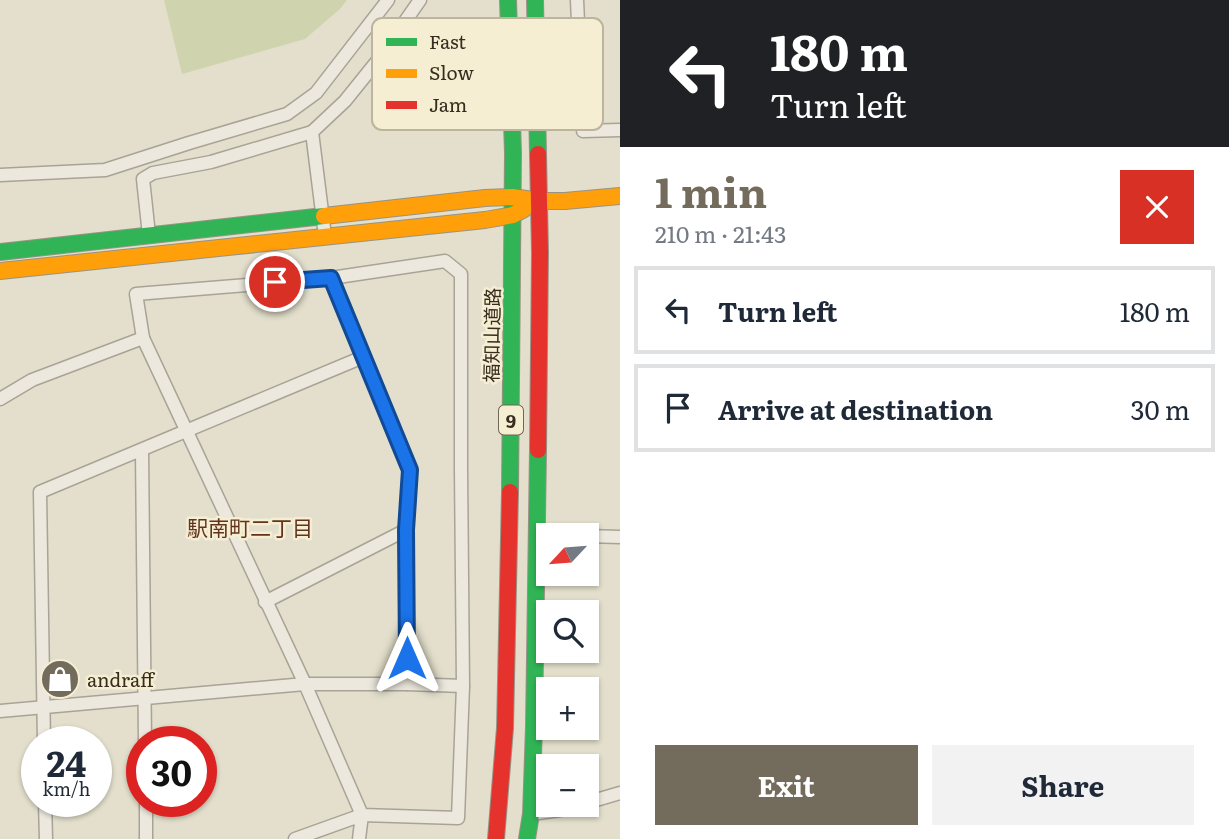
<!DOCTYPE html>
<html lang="en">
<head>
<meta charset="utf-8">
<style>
  body { margin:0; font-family:Literata,"Noto Sans JP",serif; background:#f2f2f3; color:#1f2937; height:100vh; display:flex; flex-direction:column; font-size:26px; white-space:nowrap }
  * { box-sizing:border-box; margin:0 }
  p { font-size:23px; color:#747a83 }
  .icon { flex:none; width:38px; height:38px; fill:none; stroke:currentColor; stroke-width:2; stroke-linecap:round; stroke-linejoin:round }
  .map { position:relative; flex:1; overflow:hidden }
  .details { display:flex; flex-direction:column; background:#fff; width:609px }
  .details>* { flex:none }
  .hud { background:#202124; color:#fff; overflow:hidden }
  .needle { width:46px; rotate:244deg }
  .fabs { position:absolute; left:536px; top:523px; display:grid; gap:14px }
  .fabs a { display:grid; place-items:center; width:63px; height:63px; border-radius:0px; background:#fff; box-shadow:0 2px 5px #0004; font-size:35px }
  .speed { position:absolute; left:21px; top:726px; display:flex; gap:14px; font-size:35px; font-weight:700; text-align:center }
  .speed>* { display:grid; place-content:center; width:91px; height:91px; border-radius:50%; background:#fff; box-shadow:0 2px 5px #0004; line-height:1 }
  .speed small { font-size:18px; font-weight:400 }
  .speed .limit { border:10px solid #d22; background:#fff; color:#111 }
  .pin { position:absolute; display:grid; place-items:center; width:60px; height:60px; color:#fff; margin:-30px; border:4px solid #fff; border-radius:50%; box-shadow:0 2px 7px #0007 }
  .me { position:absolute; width:77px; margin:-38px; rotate:0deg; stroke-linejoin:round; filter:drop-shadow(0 0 5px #0008) }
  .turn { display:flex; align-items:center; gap:24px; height:147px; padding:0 35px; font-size:32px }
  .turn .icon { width:91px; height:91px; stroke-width:2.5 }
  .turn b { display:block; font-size:49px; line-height:60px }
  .round { display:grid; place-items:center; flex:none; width:74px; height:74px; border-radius:0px; background:#f2f2f3 }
  .headline { display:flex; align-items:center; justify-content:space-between; height:119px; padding:0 35px }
  h1 { font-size:42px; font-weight:700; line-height:52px; color:#736b5b }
  .primary-button { display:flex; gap:14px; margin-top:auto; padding:14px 35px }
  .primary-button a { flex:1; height:80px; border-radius:0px; background:#736b5b; color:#fff; font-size:28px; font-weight:700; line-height:80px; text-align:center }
  .primary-button a+a { background:#f2f2f3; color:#1f2937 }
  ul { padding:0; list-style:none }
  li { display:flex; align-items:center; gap:21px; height:88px; margin:0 14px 10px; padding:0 21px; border:4px solid #e0e1e3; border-radius:0px }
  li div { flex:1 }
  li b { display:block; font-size:26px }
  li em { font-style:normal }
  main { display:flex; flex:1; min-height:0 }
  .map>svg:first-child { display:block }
  .green { fill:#cfd4ae }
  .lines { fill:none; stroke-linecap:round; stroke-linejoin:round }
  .street-casing { stroke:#a8a396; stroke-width:15 }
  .fast-casing { stroke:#989385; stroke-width:18 }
  .slow-casing { stroke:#989385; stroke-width:18 }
  .jam-casing { stroke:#989385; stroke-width:18 }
  .street { stroke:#ece8dd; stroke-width:12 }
  .fast { stroke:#30b455; stroke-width:16 }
  .slow { stroke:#ff9f0a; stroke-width:16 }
  .jam { stroke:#e5322d; stroke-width:16 }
  .route-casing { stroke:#114b97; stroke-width:18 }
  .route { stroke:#1a73e8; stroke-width:12 }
  .labels { text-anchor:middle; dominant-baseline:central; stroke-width:5; stroke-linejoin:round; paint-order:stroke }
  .shield { fill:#f5eed2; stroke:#706654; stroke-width:2 }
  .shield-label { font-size:18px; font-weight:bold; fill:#372c1e }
  .street-label { font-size:19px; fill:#372c1e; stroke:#f5eed2 }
  .poi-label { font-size:19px; fill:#372c1e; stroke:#f5eed2; text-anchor:start }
  .neighbourhood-label { font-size:21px; fill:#62331e; stroke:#f5eed2 }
  .key { fill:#f5eed2; stroke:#bcb49c; stroke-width:2 }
  .key-label { font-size:19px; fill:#372c1e }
</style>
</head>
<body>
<main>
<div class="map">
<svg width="620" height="839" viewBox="0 0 620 839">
  <rect width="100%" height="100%" fill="#e3dfcc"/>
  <polygon class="green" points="164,0 347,0 340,9 305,39 182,74"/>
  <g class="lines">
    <defs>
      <g id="street">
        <polyline points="577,0 583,131 620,130"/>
        <polyline points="0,175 105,170 189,143 287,114 316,93 388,0"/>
        <polyline points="149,235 143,179 153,173 211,162 312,132"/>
        <polyline points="325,236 312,132 345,101 378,60 420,0"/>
        <polyline points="331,278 410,470 406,530 407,684"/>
        <polyline points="0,399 32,380 143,338"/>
        <polyline points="142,450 145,742"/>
        <polyline points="537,535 566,536"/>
        <polyline points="586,536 620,537"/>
        <polyline points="265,602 406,530"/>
        <polyline points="0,711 305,684 407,684 463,686"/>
        <polyline points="44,742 40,492 363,357"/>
        <polyline points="45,802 46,839"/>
        <polyline points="146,802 146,839"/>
        <polyline points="586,803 620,793"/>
        <polyline points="531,814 560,810 578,805"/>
        <polyline points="295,839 362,815 458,818 463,686 461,469 461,274 445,261 331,278 136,294 143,338 305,684 362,815 359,839"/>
      </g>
      <g id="fast">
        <polyline points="508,0 513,153 510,492"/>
        <polyline points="535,0 538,154"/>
        <polyline points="0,252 324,216"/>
        <polyline points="527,839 531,814 534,727 538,450"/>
      </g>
      <g id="slow">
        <polyline points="324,216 485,198 512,197 540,201 565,201 620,196"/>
        <polyline points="0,271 485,220 513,215 524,209"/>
      </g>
      <g id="jam">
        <polyline points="538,450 540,253 538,154"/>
        <polyline points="496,839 505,728 510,492"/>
      </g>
    </defs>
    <use href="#street" class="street-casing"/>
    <use href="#fast" class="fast-casing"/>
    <use href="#slow" class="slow-casing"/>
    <use href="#jam" class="jam-casing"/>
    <use href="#street" class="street"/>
    <use href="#fast" class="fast"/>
    <use href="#slow" class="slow"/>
    <use href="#jam" class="jam"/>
  </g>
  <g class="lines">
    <defs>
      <polyline id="route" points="275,282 331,278 410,470 406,530 407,658"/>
    </defs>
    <use href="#route" class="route-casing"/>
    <use href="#route" class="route"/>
  </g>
  <defs>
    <symbol id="shop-disc" viewBox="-11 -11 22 22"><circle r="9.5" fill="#736b5b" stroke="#f5eed2"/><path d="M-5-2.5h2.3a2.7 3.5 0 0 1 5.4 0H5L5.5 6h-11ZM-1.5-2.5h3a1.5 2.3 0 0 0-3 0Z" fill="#fff"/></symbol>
  </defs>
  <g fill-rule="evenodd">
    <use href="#shop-disc" x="38" y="657" width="44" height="44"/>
  </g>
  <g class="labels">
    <rect class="shield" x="499" y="405.5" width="24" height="29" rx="5"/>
    <g class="shield-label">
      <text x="511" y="420">9</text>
    </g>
    <g class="street-label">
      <text transform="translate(491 335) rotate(-89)">福知山道路</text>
    </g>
    <g class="poi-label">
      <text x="87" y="679">andraff</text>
    </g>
    <g class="neighbourhood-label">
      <text x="250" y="526">駅南町二丁目</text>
    </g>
  </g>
  <rect x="372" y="18" width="231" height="112" rx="10" class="key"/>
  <rect x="386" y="38" width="31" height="8" fill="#30b455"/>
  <rect x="386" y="69" width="31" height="9" fill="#ff9f0a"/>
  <rect x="386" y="101" width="31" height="8" fill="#e5322d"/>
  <g class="key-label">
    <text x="429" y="49">Fast</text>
    <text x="429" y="80">Slow</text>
    <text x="429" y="112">Jam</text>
  </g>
</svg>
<div class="fabs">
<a><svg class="needle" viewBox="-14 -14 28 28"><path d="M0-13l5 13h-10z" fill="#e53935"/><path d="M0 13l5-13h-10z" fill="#747a83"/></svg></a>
<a><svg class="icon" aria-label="search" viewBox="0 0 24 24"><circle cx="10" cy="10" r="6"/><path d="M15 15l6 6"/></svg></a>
<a>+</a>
<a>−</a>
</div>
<div class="speed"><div>24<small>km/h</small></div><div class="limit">30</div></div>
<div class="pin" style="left:275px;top:282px;background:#d93025"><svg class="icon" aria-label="arrive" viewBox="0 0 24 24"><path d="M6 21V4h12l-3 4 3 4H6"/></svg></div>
<svg class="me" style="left:407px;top:658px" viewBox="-20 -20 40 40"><path d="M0-17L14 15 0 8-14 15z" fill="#1a73e8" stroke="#fff" stroke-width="4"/></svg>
</div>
<section class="details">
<div class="hud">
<div class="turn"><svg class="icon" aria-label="left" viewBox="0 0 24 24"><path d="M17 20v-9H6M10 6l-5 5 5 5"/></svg><div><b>180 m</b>Turn left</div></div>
</div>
<div class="headline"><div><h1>1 min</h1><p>210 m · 21:43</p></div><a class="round" style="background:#d93025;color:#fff"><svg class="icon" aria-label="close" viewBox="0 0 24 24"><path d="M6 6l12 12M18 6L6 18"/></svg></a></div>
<ul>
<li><svg class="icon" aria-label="left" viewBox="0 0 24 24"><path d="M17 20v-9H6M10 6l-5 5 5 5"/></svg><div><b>Turn left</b></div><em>180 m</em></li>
<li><svg class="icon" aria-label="arrive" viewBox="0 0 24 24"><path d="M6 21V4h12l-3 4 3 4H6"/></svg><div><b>Arrive at destination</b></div><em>30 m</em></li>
</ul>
<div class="primary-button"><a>Exit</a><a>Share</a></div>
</section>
</main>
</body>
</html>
